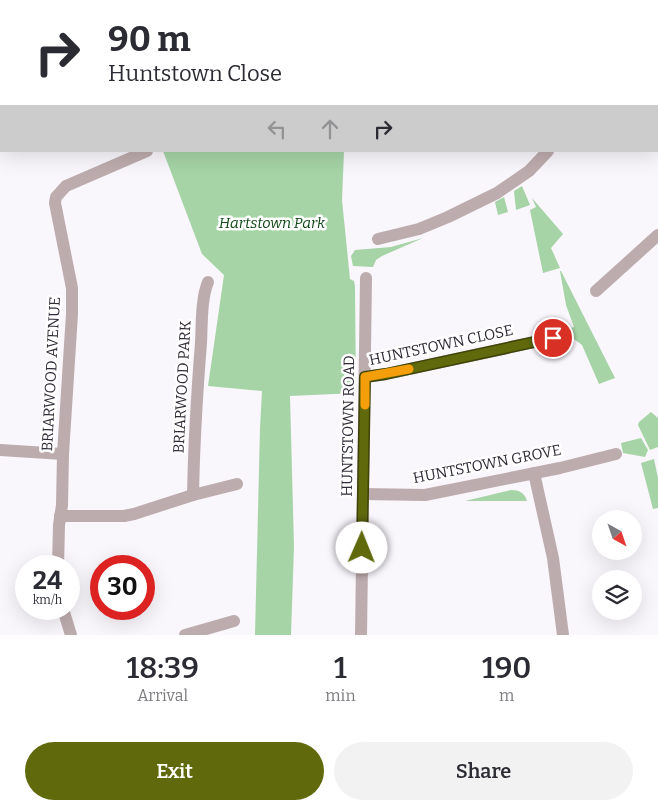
<!DOCTYPE html>
<html lang="en">
<head>
<meta charset="utf-8">
<style>
  body { margin:0; font-family:Bitter,serif; background:#f2f2f3; color:#2b2b33; height:100vh; display:flex; flex-direction:column; font-size:19px; white-space:nowrap }
  * { box-sizing:border-box; margin:0 }
  p { font-size:16px; color:#7c7c81 }
  .icon { flex:none; width:28px; height:28px; fill:none; stroke:currentColor; stroke-width:2; stroke-linecap:round; stroke-linejoin:round }
  .map { position:relative; height:635px; overflow:hidden }
  .details { display:flex; flex-direction:column; background:#fff; flex:1 }
  .details>* { flex:none }
  .guide { position:absolute; left:0px; top:0px; width:659px; height:152px; box-shadow:0 5px 20px #0002; background:#fff; color:#2b2b33; overflow:hidden }
  .needle { width:32px; rotate:140deg }
  .tools { position:absolute; left:592px; top:510px; display:grid; gap:10px }
  .tools a { display:grid; place-items:center; width:50px; height:50px; border-radius:50%; background:#fff; box-shadow:0 5px 20px #0002; font-size:25px }
  .speed { position:absolute; left:15px; top:555px; display:flex; gap:10px; font-size:25px; font-weight:700; text-align:center }
  .speed>* { display:grid; place-content:center; width:65px; height:65px; border-radius:50%; background:#fff; box-shadow:0 5px 20px #0002; line-height:1 }
  .speed small { font-size:12px; font-weight:400 }
  .speed .limit { border:8px solid #d22; background:#fff; color:#111 }
  .pin { position:absolute; display:grid; place-items:center; width:42px; height:42px; color:#fff; margin:-21px; border:2px solid #fff; border-radius:50%; box-shadow:0 1px 5px #0007 }
  .me { position:absolute; width:55px; margin:-28px; rotate:1deg; stroke-linejoin:round; filter:drop-shadow(0 0 4px #0008) }
  .turn { display:flex; align-items:center; gap:18px; height:105px; padding:0 25px; font-size:22px }
  .turn .icon { width:65px; height:65px; stroke-width:2.5 }
  .turn b { display:block; font-size:35px; line-height:42px }
  .lanes { display:flex; align-items:center; height:48px; padding:0 25px; background:#0003; justify-content:center; gap:25px; direction:ltr }
  .lanes .off { opacity:.35 }
  .eta { display:flex; justify-content:space-evenly; align-items:center; height:85px; text-align:center }
  .eta b { font-size:30px; font-weight:600; line-height:35px }
  .button { display:flex; gap:10px; margin-top:auto; padding:10px 25px }
  .button a { flex:1; height:58px; border-radius:30px; background:#60690c; color:#fff; font-size:20px; font-weight:600; line-height:58px; text-align:center }
  .button a+a { background:#f2f2f3; color:#2b2b33 }
  .map>svg:first-child { display:block }
  .green { fill:#a6d4a6 }
  .lines { fill:none; stroke-linecap:round; stroke-linejoin:round }
  .minor { stroke:#bdacae; stroke-width:12 }
  .route-casing { stroke:#3e4408; stroke-width:12 }
  .route { stroke:#60690c; stroke-width:9 }
  .slow { stroke:#f59e0b; stroke-width:9 }
  .labels { text-anchor:middle; dominant-baseline:central; stroke-width:5; stroke-linejoin:round; paint-order:stroke }
  .park-label { font-size:15px; font-style:italic; fill:#104816; stroke:#fff }
  .street-label { font-size:15px; fill:#302b36; stroke:#fff }
</style>
</head>
<body>
<div class="map">
<svg width="658" height="635" viewBox="0 0 658 635">
  <rect width="100%" height="100%" fill="#f9f6fc"/>
  <g class="green">
    <polygon points="0,0 352,0 351,1 1,1 1,38 0,38"/>
    <polygon points="163,151 344,151 342,200 350,279 354,281 355,286 356,393 290,396 294,547 291,635 255,635 260,428 262,391 208,386 224,275 202,254"/>
    <polygon points="522,186 530,205 516,210 514,191"/>
    <polygon points="504,197 508,212 498,215 495,202"/>
    <polygon points="532,198 563,234 551,248 560,268 543,273 530,210 536,207"/>
    <polygon points="423,238 382,256 376,260 373,267 353,266 351,256 355,250 391,247"/>
    <polygon points="560,271 561,271 615,378 599,384 582,345 574,339 566,338 564,330 574,327 566,305"/>
    <polygon points="651,412 658,418 658,447 650,450 638,425 639,422"/>
    <polygon points="641,438 648,450 645,457 623,453 621,443"/>
    <polygon points="654,459 658,478 658,508 653,509 641,463"/>
    <path d="M 511,490 C 519,490 525,493 527,501 L 465,501 Z"/>
  </g>
  <g class="lines">
    <g class="minor">
      <polyline points="358,1 365,1"/>
      <polyline points="448,1 452,0"/>
      <polyline points="658,36 658,35"/>
      <polyline points="0,68 1,68"/>
      <polyline points="378,239 419,229 448,217 497,193 529,171 548,151"/>
      <polyline points="596,291 658,235"/>
      <polyline points="365,377 386,374 553,338"/>
      <polyline points="0,450 63,454"/>
      <polyline points="534,473 553,558 563,635"/>
      <polyline points="363,494 425,495 560,468 616,454"/>
      <path d="M 193,495 C 194,444 197,393 201,343 C 202,324 201,299 208,282"/>
      <polyline points="60,516 124,516 134,514 193,495 237,484"/>
      <polyline points="58,566 59,525 62,505 63,454 72,314 72,288 55,203 56,197 66,186 147,151"/>
      <polyline points="63,609 71,635"/>
      <polyline points="185,635 234,621"/>
      <polyline points="361,635 366,278"/>
    </g>
  </g>
  <g class="lines">
    <defs>
      <polyline id="route" points="362,548 365,377 386,374 553,338"/>
    </defs>
    <use href="#route" class="route-casing"/>
    <use href="#route" class="route"/>
    <polyline class="slow" points="365,405 365,377 409,369"/>
  </g>
  <g class="labels">
    <g class="park-label">
      <text x="272" y="223">Hartstown Park</text>
    </g>
    <g class="street-label">
      <text transform="translate(441 345) rotate(-12)">HUNTSTOWN CLOSE</text>
      <text transform="translate(51 374) rotate(-87)">BRIARWOOD AVENUE</text>
      <text transform="translate(182 387) rotate(-87)">BRIARWOOD PARK</text>
      <text transform="translate(348 426) rotate(-89)">HUNTSTOWN ROAD</text>
      <text transform="translate(487 464) rotate(-11)">HUNTSTOWN GROVE</text>
    </g>
  </g>
</svg>
<div class="tools">
<a><svg class="needle" viewBox="-14 -14 28 28"><path d="M0-13l5 13h-10z" fill="#e53935"/><path d="M0 13l5-13h-10z" fill="#7c7c81"/></svg></a>
<a><svg class="icon" aria-label="layers" viewBox="0 0 24 24"><path d="M12 4l9 5-9 5-9-5zM3 14l9 5 9-5"/></svg></a>
</div>
<div class="speed"><div>24<small>km/h</small></div><div class="limit">30</div></div>
<div class="pin" style="left:553px;top:338px;background:#d93025"><svg class="icon" aria-label="arrive" viewBox="0 0 24 24"><path d="M6 21V4h12l-3 4 3 4H6"/></svg></div>
<svg class="me" style="left:362px;top:548px" viewBox="-20 -20 40 40"><circle r="19" fill="#fff"/><path d="M0-13L10 11 0 6-10 11z" fill="#60690c"/></svg>
<div class="guide">
<div class="turn"><svg class="icon" aria-label="right" viewBox="0 0 24 24"><path d="M7 20v-9h11M14 6l5 5-5 5"/></svg><div><b>90 m</b>Huntstown Close</div></div>
<div class="lanes"><svg class="icon off" aria-label="left" viewBox="0 0 24 24"><path d="M17 20v-9H6M10 6l-5 5 5 5"/></svg><svg class="icon off" aria-label="ahead" viewBox="0 0 24 24"><path d="M12 20V5M6 11l6-6 6 6"/></svg><svg class="icon" aria-label="right" viewBox="0 0 24 24"><path d="M7 20v-9h11M14 6l5 5-5 5"/></svg></div>
</div>
</div>
<section class="details">
<div class="eta">
<div><b>18:39</b><p>Arrival</p></div>
<div><b>1</b><p>min</p></div>
<div><b>190</b><p>m</p></div>
</div>
<div class="button"><a>Exit</a><a>Share</a></div>
</section>
</body>
</html>
